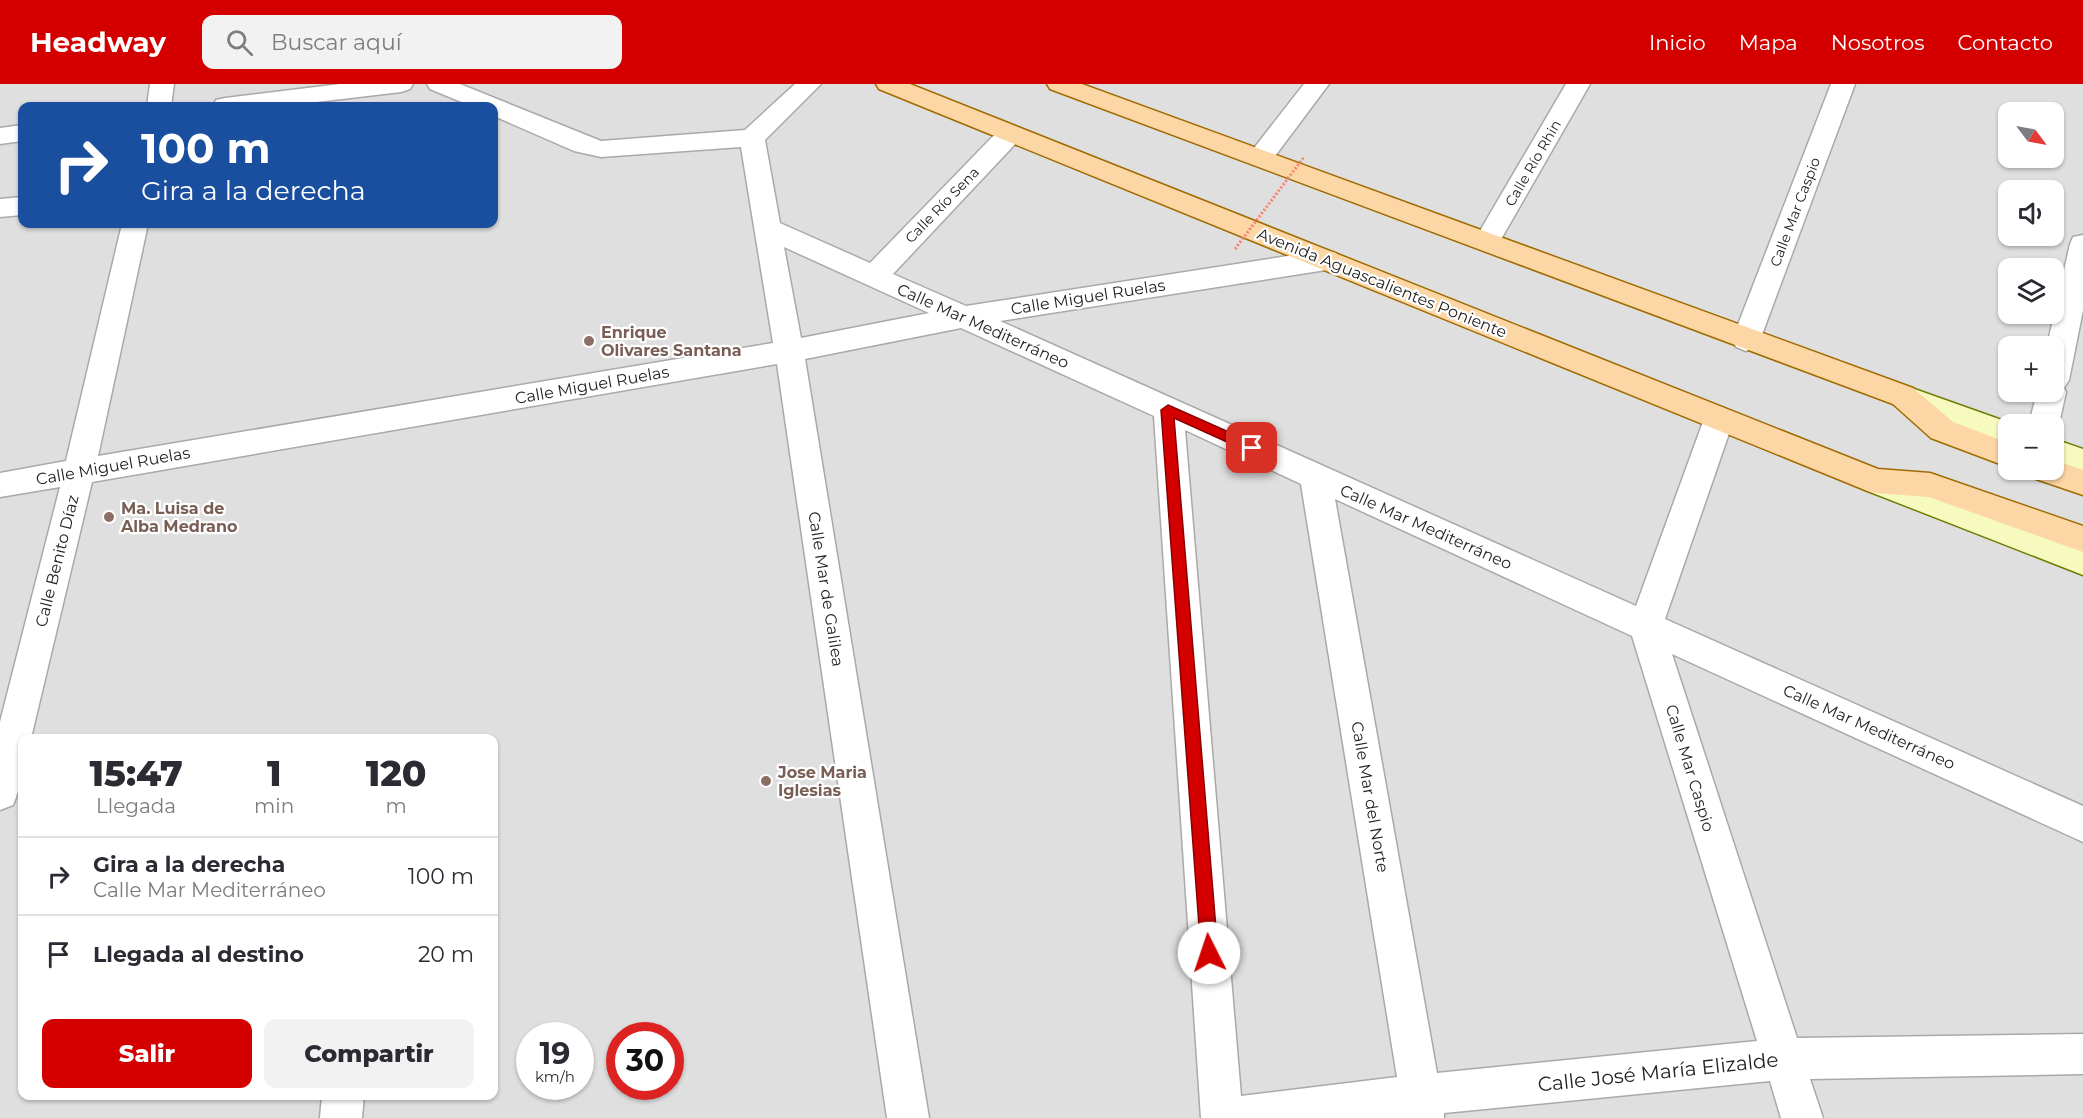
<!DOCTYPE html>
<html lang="es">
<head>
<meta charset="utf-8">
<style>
  body { margin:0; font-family:Montserrat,sans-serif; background:#f2f2f3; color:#2b2b33; height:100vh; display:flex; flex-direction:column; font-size:22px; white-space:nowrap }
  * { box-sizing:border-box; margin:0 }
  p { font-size:20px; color:#7c7c81 }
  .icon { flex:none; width:33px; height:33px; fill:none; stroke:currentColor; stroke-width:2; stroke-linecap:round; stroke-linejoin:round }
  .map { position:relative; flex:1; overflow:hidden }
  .drawer { position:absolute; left:18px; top:650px; width:480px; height:366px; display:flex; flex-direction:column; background:#fff; border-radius:12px; box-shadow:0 2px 4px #0004 }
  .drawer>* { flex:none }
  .banner { position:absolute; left:18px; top:18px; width:480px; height:126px; border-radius:12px; box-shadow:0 2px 4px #0004; background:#1a4fa0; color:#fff; overflow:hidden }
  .needle { width:39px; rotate:122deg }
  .fabs { position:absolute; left:1998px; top:18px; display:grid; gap:12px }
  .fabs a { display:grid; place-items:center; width:66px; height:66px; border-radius:12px; background:#fff; box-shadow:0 2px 4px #0004; font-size:30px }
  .speed { position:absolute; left:516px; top:938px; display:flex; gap:12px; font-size:30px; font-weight:700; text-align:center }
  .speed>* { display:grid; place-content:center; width:78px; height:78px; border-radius:50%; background:#fff; box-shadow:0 2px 4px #0004; line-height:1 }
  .speed small { font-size:15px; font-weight:400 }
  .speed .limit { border:9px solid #d22; background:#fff; color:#111 }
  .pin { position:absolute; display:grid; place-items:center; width:51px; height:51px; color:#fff; margin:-26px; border-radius:12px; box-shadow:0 3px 9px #0006 }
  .me { position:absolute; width:66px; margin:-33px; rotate:356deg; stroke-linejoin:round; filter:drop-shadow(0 0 4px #0008) }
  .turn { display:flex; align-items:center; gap:21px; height:126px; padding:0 24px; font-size:27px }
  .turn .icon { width:78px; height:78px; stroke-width:2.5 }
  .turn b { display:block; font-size:42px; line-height:51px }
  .eta { display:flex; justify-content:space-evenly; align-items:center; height:102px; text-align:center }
  .eta b { font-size:36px; font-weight:800; line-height:42px }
  .cta { display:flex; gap:12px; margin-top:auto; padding:12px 24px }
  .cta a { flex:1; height:69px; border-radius:12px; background:#d40000; color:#fff; font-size:24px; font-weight:800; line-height:69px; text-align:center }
  .cta a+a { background:#f2f2f3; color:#2b2b33 }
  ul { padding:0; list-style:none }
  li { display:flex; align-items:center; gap:18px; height:78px; padding:0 24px; border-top:2px solid #e1e1e2 }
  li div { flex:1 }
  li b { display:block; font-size:22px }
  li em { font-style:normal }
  header { display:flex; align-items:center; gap:36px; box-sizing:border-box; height:84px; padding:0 30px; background:#d40000; color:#fff }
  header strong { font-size:28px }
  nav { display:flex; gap:33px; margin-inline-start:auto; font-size:21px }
  .search { width:420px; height:54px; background:#f2f2f3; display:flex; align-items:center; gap:15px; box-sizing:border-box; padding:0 21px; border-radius:12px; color:#7c7c81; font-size:22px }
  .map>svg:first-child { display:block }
  .residential { fill:#e0dfdf; fill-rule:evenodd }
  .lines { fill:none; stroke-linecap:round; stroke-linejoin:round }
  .street-casing { stroke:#a9a9a9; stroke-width:3 }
  .secondary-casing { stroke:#707d05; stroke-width:3 }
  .primary-casing { stroke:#a06b00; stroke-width:3 }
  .street { fill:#fff; fill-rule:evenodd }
  .secondary { fill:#f7fabf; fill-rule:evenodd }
  .primary { fill:#fcd6a4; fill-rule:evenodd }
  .path-bridge { stroke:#fa8072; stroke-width:3; stroke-dasharray:2 2; stroke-linecap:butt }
  .route { fill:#d40000; stroke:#8a0000; stroke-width:1.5 }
  .education-dot { fill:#8d6e63; stroke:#fff; stroke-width:2 }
  .labels { text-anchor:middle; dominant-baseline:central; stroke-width:4.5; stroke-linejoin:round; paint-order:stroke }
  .far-street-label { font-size:14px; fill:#222; stroke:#fff }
  .street-label { font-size:16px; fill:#222; stroke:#fff }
  .education-label { font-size:16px; font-weight:bold; fill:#785e54; stroke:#fff; text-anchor:start }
  .near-street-label { font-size:20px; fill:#222; stroke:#fff }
</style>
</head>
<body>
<header>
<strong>Headway</strong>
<div class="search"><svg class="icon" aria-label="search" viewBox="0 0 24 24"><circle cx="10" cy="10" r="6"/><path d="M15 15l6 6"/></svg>Buscar aquí</div>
<nav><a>Inicio</a><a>Mapa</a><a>Nosotros</a><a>Contacto</a></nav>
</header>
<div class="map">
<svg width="2083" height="1034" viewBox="0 0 2083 1034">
  <rect width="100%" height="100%" fill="#f2efe9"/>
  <path class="residential" d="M 0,0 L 2083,0 L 2083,1034 L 0,1034 ZM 22,22 L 494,22 L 494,140 L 22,140 ZM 2008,28 L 2054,28 L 2054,74 L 2008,74 ZM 2008,106 L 2054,106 L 2054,152 L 2008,152 ZM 2008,184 L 2054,184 L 2054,230 L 2008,230 ZM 2008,262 L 2054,262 L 2054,308 L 2008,308 ZM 2008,340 L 2054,340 L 2054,386 L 2008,386 ZM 22,654 L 494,654 L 494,1011 L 22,1011 ZM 530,951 L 580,951 L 580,1002 L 530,1002 ZM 620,951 L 670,951 L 670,1002 L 620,1002 Z"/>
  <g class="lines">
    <defs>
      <g id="street">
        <polygon points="150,0 174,0 171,22 147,22"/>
        <polygon points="340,0 413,0 410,5 401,8 283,22 213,22 216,16 225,14"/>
        <path d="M 427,0 L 460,0 L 601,57 L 745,46 L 795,0 L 821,0 L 765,56 L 780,139 L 870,179 L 1001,44 L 1010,42 L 1019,44 L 1022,50 L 1019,56 L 893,190 L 966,222 L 1326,166 L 1336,169 L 1340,176 L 1336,183 L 1326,186 L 1000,237 L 1636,522 L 1704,335 L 1708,327 L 1719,323 L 1730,327 L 1734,335 L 1665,535 L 2083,722 L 2083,758 L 1672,570 L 1797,954 L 2083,950 L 2083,990 L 1810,995 L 1823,1034 L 1781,1034 L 1770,997 L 1444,1029 L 1444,1034 L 1201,1034 L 1154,332 L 961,244 L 805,275 L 929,1034 L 887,1034 L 777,280 L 92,398 L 31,654 L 22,654 C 22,678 23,699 13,721 L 0,726 L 0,638 L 60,403 L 0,413 L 0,389 L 66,377 L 122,140 L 148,140 L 98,372 L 773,259 L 741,63 L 601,73 L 574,67 L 494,32 L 494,22 L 471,22 L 430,5 ZM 784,163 L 929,229 L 801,254 ZM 1185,346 L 1301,400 L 1397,993 L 1241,1012 ZM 1335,415 L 1632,552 L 1757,957 L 1437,989 Z"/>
        <polygon points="1304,0 1329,0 1269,80 1260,82 1251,80 1247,74 1251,68"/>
        <polygon points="1566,0 1590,0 1496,164 1487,166 1478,164 1474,157"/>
        <polygon points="1831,0 1855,0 1760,256 1756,263 1746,267 1736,263 1732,256"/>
        <polygon points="22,41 22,57 0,60 0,44"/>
        <polygon points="22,113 22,131 0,133 0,115"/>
        <polygon points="2083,151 2083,226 2069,296 2064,304 2066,308 2059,340 2054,349 2054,340 2029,340 2037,308 2054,308 2054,262 2047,262 2070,160 2073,153"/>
        <polygon points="322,1011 364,1011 362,1034 320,1034"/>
      </g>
      <g id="secondary">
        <polygon points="1903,301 2013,340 2008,340 2008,363 1893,320 1888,312 1893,304"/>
        <polygon points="2054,355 2083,365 2083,390 2054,379"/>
        <polygon points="1876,385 2083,463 2083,491 1865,406 1861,397 1865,388"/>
      </g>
      <g id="primary">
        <polygon points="876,0 910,0 1878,385 1930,389 2083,442 2083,468 1929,413 1876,409 1865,406 879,5"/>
        <polygon points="1047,0 1082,0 1913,304 1953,338 2008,359 2008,383 1931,354 1893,320 1050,5"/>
        <polygon points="2054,376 2083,386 2083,411 2036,395 2032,386 2054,386"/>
      </g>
    </defs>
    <use href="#street" class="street-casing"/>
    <use href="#secondary" class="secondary-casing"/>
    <use href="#primary" class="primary-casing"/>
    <use href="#street" class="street"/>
    <use href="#secondary" class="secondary"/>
    <use href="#primary" class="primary"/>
    <polyline class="path-bridge" points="1235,165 1304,73"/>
  </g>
  <polygon class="route" points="1168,321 1256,360 1258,364 1252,369 1247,367 1174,334 1218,869 1215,875 1209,877 1204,875 1201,869 1161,326"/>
  <g class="education-dot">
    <circle cx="589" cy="257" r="6"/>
    <circle cx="109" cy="433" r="6"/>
    <circle cx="766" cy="697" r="6"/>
  </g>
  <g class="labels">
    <g class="far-street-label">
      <text transform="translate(1533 79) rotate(-60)">Calle Río Rhin</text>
      <text transform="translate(942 121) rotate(-46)">Calle Río Sena</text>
      <text transform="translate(1795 128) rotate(-69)">Calle Mar Caspio</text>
    </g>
    <g class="street-label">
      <text transform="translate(1382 199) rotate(22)">Avenida Aguascalientes Poniente</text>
      <text transform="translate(1088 213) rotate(-9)">Calle Miguel Ruelas</text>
      <text transform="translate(983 242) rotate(24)">Calle Mar Mediterráneo</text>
      <text transform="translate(592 301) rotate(-10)">Calle Miguel Ruelas</text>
      <text transform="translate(113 382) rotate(-10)">Calle Miguel Ruelas</text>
      <text transform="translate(1426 443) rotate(24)">Calle Mar Mediterráneo</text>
      <text transform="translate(57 477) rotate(-76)">Calle Benito Díaz</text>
      <text transform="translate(826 505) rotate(81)">Calle Mar de Galilea</text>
      <text transform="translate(1869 643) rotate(24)">Calle Mar Mediterráneo</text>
      <text transform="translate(1690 684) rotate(73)">Calle Mar Caspio</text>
      <text transform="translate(1370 713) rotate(80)">Calle Mar del Norte</text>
    </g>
    <g class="education-label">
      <text x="601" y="248">Enrique<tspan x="601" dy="18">Olivares Santana</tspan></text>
      <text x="121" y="424">Ma. Luisa de<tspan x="121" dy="18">Alba Medrano</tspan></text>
      <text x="778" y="688">Jose Maria<tspan x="778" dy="18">Iglesias</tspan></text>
    </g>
    <g class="near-street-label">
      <text transform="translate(1658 988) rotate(-6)">Calle José María Elizalde</text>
    </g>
  </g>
</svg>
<div class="fabs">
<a><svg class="needle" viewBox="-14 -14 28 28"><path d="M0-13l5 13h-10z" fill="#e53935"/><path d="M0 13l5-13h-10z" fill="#7c7c81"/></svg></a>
<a><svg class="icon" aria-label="sound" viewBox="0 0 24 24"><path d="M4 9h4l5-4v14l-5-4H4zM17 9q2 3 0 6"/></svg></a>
<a><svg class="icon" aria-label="layers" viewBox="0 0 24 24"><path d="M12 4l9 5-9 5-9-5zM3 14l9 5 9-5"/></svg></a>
<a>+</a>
<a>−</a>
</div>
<div class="speed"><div>19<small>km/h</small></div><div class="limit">30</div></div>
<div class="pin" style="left:1252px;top:364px;background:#d93025"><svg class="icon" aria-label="arrive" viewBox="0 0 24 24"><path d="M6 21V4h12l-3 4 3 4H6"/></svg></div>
<svg class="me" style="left:1209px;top:869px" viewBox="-20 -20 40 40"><circle r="19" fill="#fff"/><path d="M0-13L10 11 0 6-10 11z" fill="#d40000"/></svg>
<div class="banner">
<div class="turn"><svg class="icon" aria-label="right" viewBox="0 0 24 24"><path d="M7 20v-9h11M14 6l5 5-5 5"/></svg><div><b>100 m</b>Gira a la derecha</div></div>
</div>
<section class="drawer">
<div class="eta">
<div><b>15:47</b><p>Llegada</p></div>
<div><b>1</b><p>min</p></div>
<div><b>120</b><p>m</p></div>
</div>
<ul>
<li><svg class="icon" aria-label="right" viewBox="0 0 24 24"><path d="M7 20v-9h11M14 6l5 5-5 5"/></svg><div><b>Gira a la derecha</b><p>Calle Mar Mediterráneo</p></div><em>100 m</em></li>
<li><svg class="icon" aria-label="arrive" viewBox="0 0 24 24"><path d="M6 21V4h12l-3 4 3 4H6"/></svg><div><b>Llegada al destino</b></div><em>20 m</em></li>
</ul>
<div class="cta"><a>Salir</a><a>Compartir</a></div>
</section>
</div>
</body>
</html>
